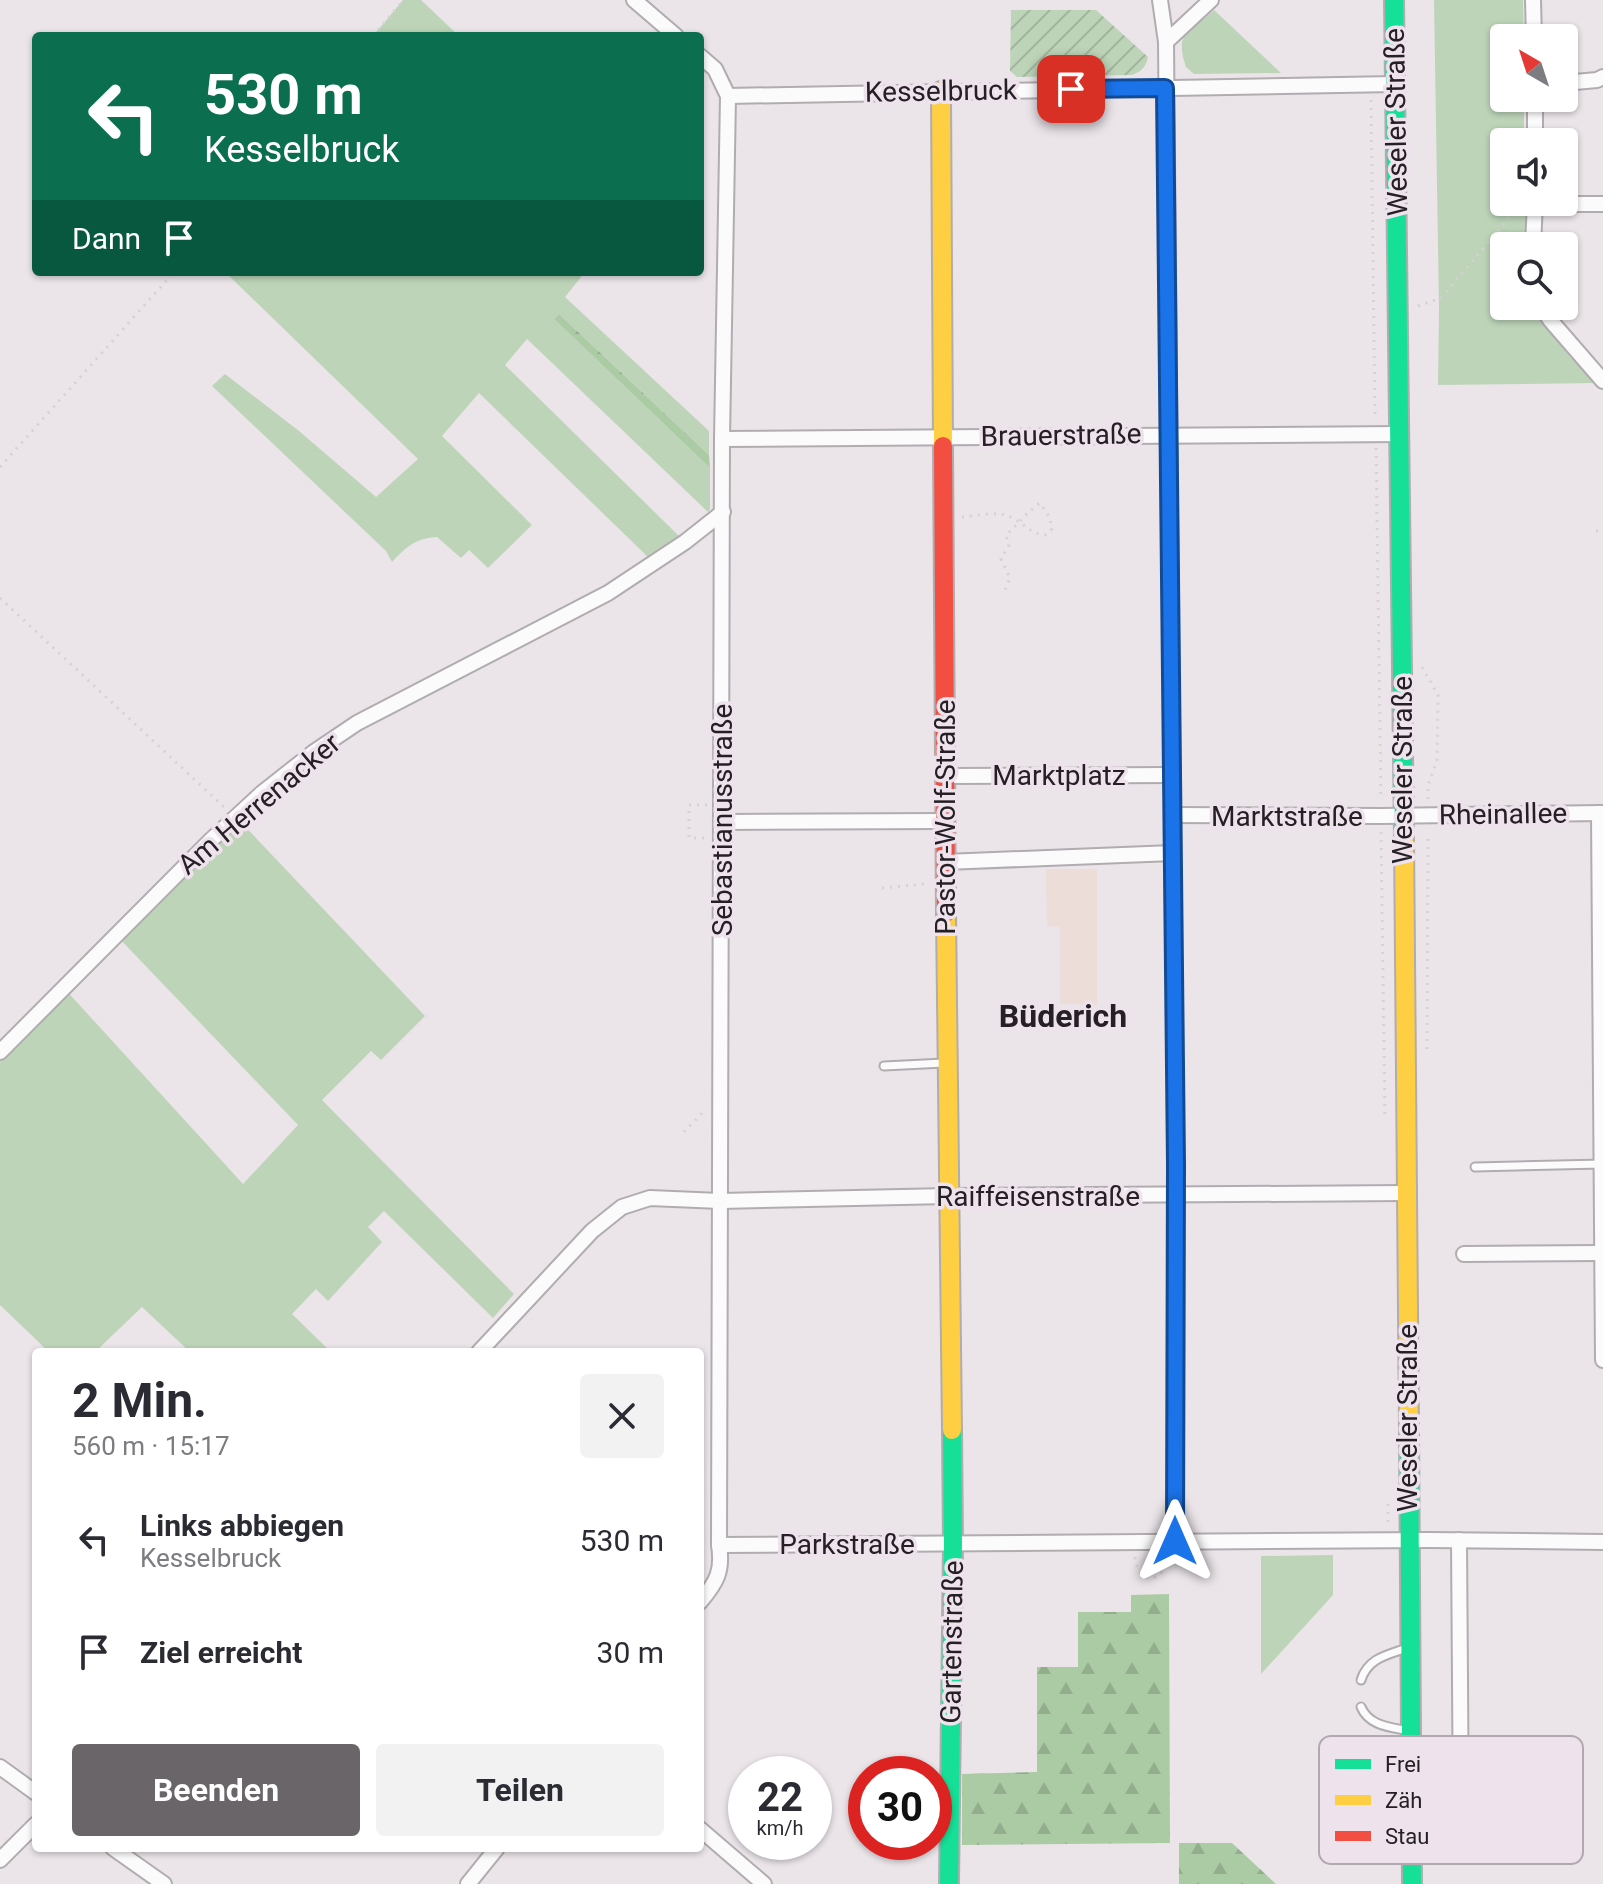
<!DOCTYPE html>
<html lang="de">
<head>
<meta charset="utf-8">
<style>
  body { margin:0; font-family:Roboto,sans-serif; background:#f2f2f3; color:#2b2b33; height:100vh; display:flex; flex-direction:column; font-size:30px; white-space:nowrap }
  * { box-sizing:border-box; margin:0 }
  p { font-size:26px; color:#7c7c81 }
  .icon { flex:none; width:44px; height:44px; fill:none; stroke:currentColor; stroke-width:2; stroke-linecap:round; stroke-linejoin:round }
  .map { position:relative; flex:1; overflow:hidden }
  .drawer { position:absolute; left:32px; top:1348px; width:672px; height:504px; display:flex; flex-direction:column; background:#fff; border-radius:8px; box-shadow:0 2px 6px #0004 }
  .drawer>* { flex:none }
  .top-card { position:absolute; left:32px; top:32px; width:672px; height:244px; border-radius:8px; box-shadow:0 2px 6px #0004; background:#0b6e4f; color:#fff; overflow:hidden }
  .needle { width:52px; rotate:321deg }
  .tools { position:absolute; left:1490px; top:24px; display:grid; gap:16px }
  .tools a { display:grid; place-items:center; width:88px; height:88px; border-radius:8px; background:#fff; box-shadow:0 2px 6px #0004; font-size:40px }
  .speed { position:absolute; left:728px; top:1756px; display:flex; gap:16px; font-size:40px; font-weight:700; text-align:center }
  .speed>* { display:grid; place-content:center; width:104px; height:104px; border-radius:50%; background:#fff; box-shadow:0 2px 6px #0004; line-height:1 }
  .speed small { font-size:20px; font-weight:400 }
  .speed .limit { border:12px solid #d22; background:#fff; color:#111 }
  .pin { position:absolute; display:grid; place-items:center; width:68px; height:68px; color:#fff; margin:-34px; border-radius:16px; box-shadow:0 4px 12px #0006 }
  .me { position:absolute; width:88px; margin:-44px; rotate:0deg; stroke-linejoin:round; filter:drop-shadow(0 0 6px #0008) }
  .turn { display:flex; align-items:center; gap:28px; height:168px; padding:0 40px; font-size:36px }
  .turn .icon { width:104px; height:104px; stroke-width:2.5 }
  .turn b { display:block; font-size:56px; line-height:68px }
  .then { display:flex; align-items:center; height:76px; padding:0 40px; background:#0003; gap:16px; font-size:30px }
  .round { display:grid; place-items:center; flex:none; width:84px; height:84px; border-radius:8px; background:#f2f2f3 }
  .headline { display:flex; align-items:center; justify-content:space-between; height:136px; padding:0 40px }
  h1 { font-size:48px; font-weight:700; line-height:60px }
  .button { display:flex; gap:16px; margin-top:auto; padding:16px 40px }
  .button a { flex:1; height:92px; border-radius:8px; background:#6a6569; color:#fff; font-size:32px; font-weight:700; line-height:92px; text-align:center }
  .button a+a { background:#f2f2f3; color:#2b2b33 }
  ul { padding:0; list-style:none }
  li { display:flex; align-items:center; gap:24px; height:112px; padding:0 40px }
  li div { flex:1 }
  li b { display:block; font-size:30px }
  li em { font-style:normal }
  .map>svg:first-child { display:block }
  .education { fill:#ecddd8 }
  .green { fill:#bdd4b8 }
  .forest { fill:url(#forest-firs) }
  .garden { fill:url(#garden-furrows) }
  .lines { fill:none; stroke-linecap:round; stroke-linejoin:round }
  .lane-casing { stroke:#b0acb0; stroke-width:11 }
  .street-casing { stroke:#b0acb0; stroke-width:18 }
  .fast-casing { stroke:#b0acb0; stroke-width:22 }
  .slow-casing { stroke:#b0acb0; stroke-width:22 }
  .jam-casing { stroke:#b0acb0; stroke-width:22 }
  .path { stroke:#d4d2d4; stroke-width:3; stroke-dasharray:2 6; stroke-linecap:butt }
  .lane { stroke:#fcfbfc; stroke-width:7 }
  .street { stroke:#fcfbfc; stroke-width:14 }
  .fast { stroke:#16e098; stroke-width:18 }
  .slow { stroke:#ffcf43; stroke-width:18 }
  .jam { stroke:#f24e42; stroke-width:18 }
  .route-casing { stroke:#114b97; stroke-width:20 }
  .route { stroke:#1a73e8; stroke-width:14 }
  .labels { text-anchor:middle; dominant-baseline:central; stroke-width:7; stroke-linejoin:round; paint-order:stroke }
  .street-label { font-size:28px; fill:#242023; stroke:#eee2ec }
  .quarter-label { font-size:32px; font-weight:bold; fill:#242023; stroke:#eee2ec }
  .key { fill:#eee2ec; stroke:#b1a8b0; stroke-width:2 }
  .key-label { font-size:22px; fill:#242023 }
</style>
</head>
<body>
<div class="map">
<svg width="1603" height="1884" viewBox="0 0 1603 1884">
  <defs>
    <pattern id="forest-firs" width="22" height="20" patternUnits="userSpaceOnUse" patternTransform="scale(2)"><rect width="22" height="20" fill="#abcba4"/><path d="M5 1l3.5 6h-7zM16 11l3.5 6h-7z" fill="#93ae8d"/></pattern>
    <pattern id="garden-furrows" width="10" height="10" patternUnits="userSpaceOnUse" patternTransform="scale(2)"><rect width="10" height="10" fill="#bdd4b8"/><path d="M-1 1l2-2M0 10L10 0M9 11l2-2" fill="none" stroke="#a2b69e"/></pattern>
  </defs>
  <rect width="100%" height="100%" fill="#ebe5ea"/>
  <polygon class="education" points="1046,869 1097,869 1097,1005 1060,1004 1060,927 1047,926"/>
  <g class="green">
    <polygon points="403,0 421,0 459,36 373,36"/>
    <polygon points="1434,0 1523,0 1524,38 1504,38 1504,98 1524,98 1524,142 1504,142 1504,202 1527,202 1526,246 1504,246 1504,306 1532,306 1569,356 1596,383 1438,385 1439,309"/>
    <path d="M 1214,10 L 1281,73 L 1194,74 L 1186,67 C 1173,30 1192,31 1214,10 Z"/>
    <path d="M 225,272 L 585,272 L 565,297 L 709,431 L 709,455 L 559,314 L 554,319 L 710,468 L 710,509 L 708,512 L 527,339 L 505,365 L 681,538 L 650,559 L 479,393 L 442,436 L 532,525 L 488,568 L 469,550 L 461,558 L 437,537 C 416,538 406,547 392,562 L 386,551 L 212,386 L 225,374 L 299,431 L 376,497 L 418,459 Z"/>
    <polygon points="236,817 425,1016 381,1060 371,1051 322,1100 514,1294 493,1318 384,1211 368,1227 382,1242 328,1301 316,1289 292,1314 331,1352 190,1352 142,1307 95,1352 49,1352 0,1305 0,1052 63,987 243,1184 298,1125 115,934"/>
    <polygon points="1333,1555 1333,1595 1261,1674 1261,1556"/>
  </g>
  <g class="forest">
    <polygon points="559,314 709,455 710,468 554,319"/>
    <polygon points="1169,1594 1170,1843 962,1845 962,1774 1037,1772 1037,1667 1078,1667 1078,1612 1131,1612 1131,1595"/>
    <polygon points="1179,1843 1232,1843 1276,1884 1179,1884"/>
  </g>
  <path class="garden" d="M 1011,10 L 1096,10 L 1148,57 C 1146,67 1142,71 1132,75 L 1017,77 L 1010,71 Z"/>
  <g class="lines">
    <defs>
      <g id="lane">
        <polyline points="884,1066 944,1063"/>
        <polyline points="1475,1167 1602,1164"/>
        <path d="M 1361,1680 C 1368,1658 1387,1655 1407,1648"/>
        <path d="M 1361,1707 C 1369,1726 1390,1727 1409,1731"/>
      </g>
      <g id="street">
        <polyline points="634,0 676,36"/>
        <polyline points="1160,0 1166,42 1176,1196 1175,1541"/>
        <polyline points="1533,0 1534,38"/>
        <polyline points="1166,42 1211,0"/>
        <path d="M 700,56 L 715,69 L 728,96 L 722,439 L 719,1545 C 723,1571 717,1582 700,1602"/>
        <polyline points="1564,83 1597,80 1603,77"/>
        <polyline points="728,96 1395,84"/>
        <polyline points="1535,142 1535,98"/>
        <polyline points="1535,204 1603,204"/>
        <polyline points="1533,246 1535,202"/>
        <polyline points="1541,306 1551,321 1603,381"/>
        <polyline points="722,439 1401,434"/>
        <polyline points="944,776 1173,775"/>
        <polyline points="1599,813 1603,1360"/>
        <polyline points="1172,815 1381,816 1603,813"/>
        <polyline points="723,822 945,821"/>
        <polyline points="945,862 1173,853"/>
        <polyline points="0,1052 211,840 262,793 314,752 357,723 608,593 685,542 723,512"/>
        <polyline points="1464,1254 1602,1253"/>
        <polyline points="479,1352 592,1231 622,1207 650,1198 720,1201 948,1196 1405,1193"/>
        <polyline points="1459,1540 1461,1821"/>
        <polyline points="719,1545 1429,1540 1603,1542"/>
        <polyline points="0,1767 36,1793"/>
        <polyline points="700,1829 764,1884"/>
        <polyline points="113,1848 164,1884"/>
        <polyline points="0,1860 36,1824"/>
        <polyline points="468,1884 497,1848"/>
      </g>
      <g id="fast">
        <polyline points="1394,0 1404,837"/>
        <polyline points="1409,1431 1412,1884"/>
        <polyline points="949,1884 953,1544 952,1430"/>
      </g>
      <g id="slow">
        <polyline points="941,91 943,446"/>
        <polyline points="1404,837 1409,1431"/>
        <polyline points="946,913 952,1430"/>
      </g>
      <polyline id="jam" points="943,446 946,913"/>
    </defs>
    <use href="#lane" class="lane-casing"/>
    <use href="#street" class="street-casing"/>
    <use href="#fast" class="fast-casing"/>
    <use href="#slow" class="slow-casing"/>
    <use href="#jam" class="jam-casing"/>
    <g class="path">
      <polyline points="373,36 403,0"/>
      <polyline points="1371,100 1375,416"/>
      <polyline points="1418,306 1441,298 1518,207"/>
      <polyline points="1376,448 1381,800"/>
      <polyline points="0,467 174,272"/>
      <path d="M 962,517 C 976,516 996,511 1009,516 C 1023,522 1030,534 1045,535 L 1052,529 L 1050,518 L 1040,503 C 1027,512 1018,524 1006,535 L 1009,545 L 1001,559 L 1010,578 L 1005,590"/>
      <polyline points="1596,531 1603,530"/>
      <polyline points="0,598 225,808"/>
      <polyline points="1422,667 1438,695 1437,761 1428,785 1428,801"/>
      <polyline points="707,805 689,805 689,838 707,838"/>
      <polyline points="1381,832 1385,1120"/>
      <polyline points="882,888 925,884"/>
      <polyline points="1427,1049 1428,833"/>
      <polyline points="684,1132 705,1110"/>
      <polyline points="1388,1504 1388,1524"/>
      <path d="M 1135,1557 C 1137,1586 1165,1584 1168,1557"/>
      <polyline points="1433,1841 1433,1857"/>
    </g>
    <use href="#lane" class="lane"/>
    <use href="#street" class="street"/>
    <use href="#fast" class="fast"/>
    <use href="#slow" class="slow"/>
    <use href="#jam" class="jam"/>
  </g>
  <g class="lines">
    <defs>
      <polyline id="route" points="1071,89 1165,88 1176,1165 1175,1541"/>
    </defs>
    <use href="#route" class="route-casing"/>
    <use href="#route" class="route"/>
  </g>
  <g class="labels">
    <g class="street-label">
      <text transform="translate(941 91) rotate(-1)">Kesselbruck</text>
      <text transform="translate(1396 122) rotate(-91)">Weseler Straße</text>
      <text transform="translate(1061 435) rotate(-1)">Brauerstraße</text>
      <text transform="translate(1402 770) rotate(-90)">Weseler Straße</text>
      <text x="1059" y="775">Marktplatz</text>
      <text transform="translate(259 804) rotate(-40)">Am Herrenacker</text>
      <text transform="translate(1503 814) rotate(-1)">Rheinallee</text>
      <text x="1287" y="816">Marktstraße</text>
      <text transform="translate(945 817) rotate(-90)">Pastor-Wolf-Straße</text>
      <text transform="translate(722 820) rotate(-90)">Sebastianusstraße</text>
      <text x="1038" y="1196">Raiffeisenstraße</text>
      <text transform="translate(1407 1418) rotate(-90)">Weseler Straße</text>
      <text x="847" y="1544">Parkstraße</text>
      <text transform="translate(952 1642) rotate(-89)">Gartenstraße</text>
    </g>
    <g class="quarter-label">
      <text x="1063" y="1016">Büderich</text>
    </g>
  </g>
  <rect x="1319" y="1736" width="264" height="128" rx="12" class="key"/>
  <rect x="1335" y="1759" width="36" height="10" fill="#16e098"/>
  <rect x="1335" y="1795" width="36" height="10" fill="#ffcf43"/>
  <rect x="1335" y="1831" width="36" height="10" fill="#f24e42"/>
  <g class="key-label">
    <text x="1385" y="1772">Frei</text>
    <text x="1385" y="1808">Zäh</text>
    <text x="1385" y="1844">Stau</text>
  </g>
</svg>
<div class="tools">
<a><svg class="needle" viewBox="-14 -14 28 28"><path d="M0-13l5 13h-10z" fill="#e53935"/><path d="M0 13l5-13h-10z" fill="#7c7c81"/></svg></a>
<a><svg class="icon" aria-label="sound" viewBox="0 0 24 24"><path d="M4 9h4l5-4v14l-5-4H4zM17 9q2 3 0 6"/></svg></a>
<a><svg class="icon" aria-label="search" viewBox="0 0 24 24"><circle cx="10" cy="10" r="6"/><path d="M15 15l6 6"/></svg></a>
</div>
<div class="speed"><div>22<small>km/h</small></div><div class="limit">30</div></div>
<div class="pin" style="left:1071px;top:89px;background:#d93025"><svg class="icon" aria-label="arrive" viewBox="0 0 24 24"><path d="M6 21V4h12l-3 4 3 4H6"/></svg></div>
<svg class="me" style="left:1175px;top:1541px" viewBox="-20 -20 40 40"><path d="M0-17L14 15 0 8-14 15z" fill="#1a73e8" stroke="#fff" stroke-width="4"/></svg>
<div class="top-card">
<div class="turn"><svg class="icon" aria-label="left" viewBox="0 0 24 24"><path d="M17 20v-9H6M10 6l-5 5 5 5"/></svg><div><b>530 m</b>Kesselbruck</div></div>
<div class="then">Dann<svg class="icon" aria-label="arrive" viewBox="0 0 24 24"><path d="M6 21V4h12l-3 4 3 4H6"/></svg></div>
</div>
<section class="drawer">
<div class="headline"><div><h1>2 Min.</h1><p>560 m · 15:17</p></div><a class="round"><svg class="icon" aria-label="close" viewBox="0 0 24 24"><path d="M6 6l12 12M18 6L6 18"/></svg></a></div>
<ul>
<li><svg class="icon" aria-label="left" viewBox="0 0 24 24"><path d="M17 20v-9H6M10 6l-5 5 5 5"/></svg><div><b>Links abbiegen</b><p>Kesselbruck</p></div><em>530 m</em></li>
<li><svg class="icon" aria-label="arrive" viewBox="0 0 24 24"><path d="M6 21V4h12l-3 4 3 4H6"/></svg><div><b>Ziel erreicht</b></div><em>30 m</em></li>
</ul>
<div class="button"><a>Beenden</a><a>Teilen</a></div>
</section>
</div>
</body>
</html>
